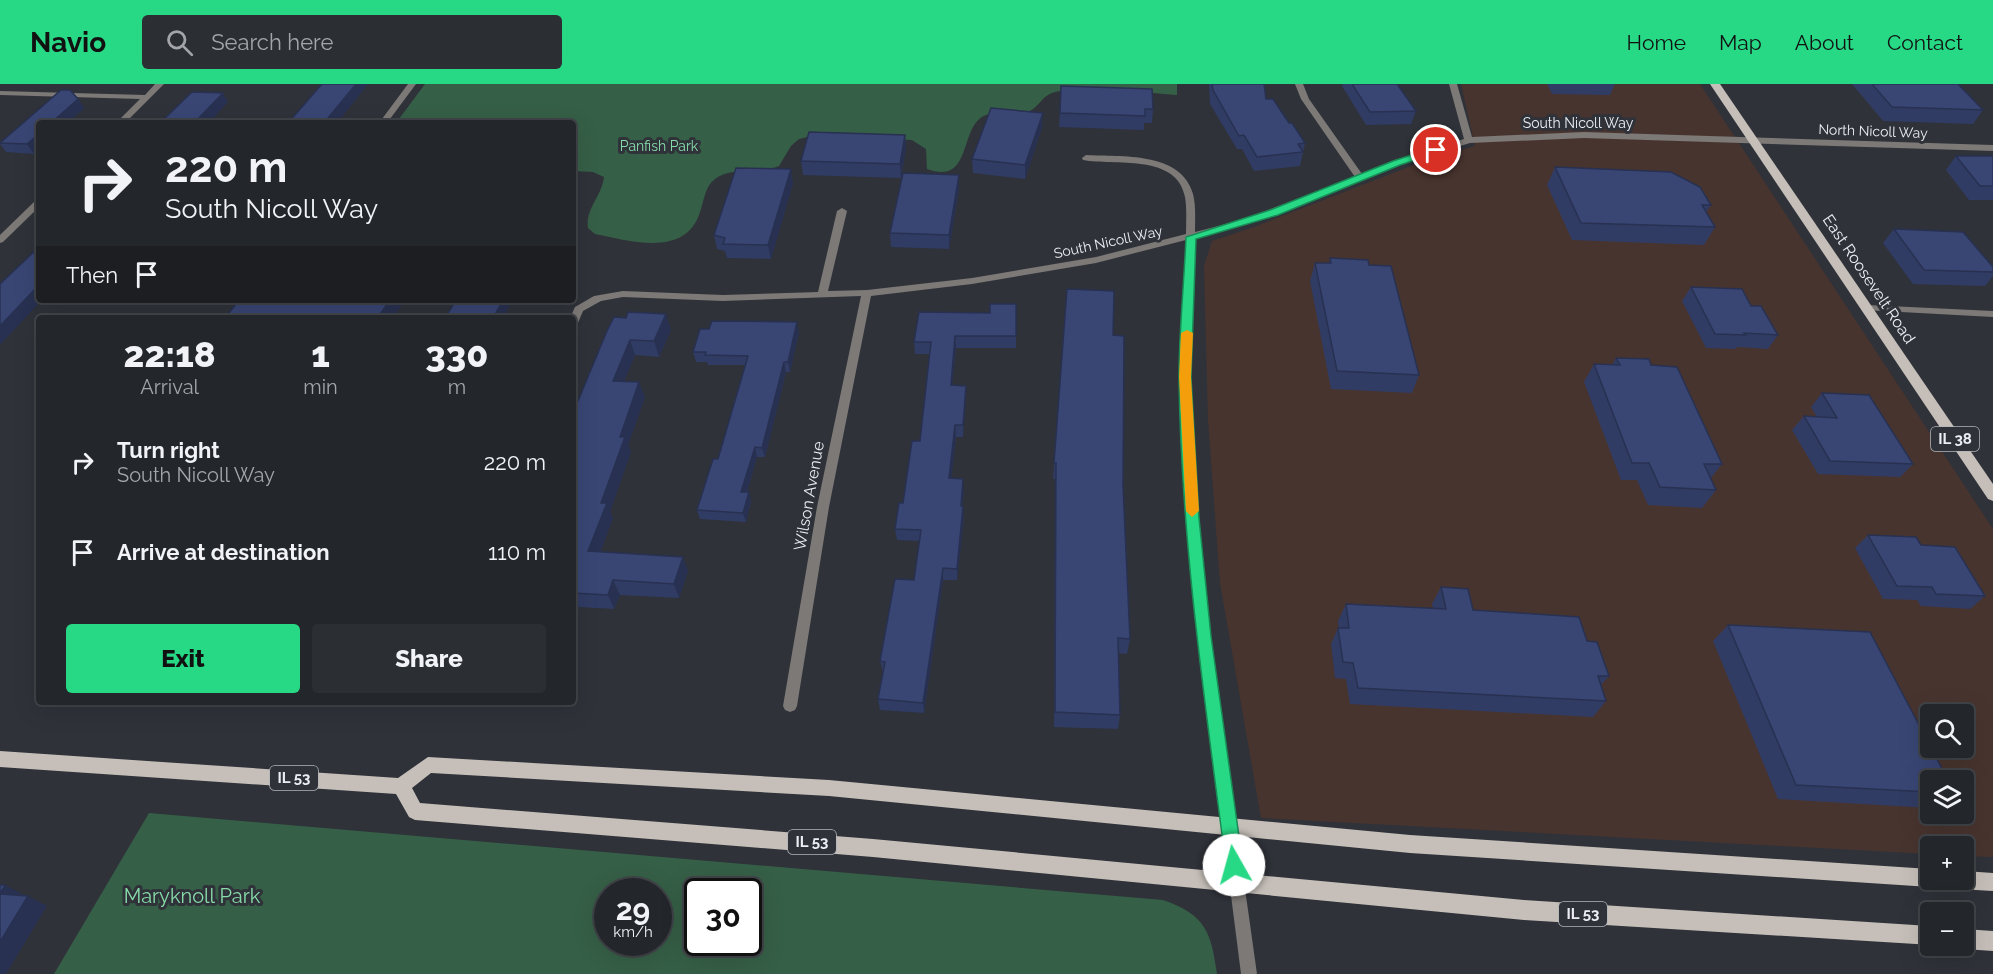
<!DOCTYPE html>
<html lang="en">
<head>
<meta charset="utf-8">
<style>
  body { margin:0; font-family:Raleway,sans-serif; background:#2b2e33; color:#f1f3f6; height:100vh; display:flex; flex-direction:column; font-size:22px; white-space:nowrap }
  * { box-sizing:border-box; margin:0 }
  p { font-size:20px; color:#a3a5a9 }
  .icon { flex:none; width:33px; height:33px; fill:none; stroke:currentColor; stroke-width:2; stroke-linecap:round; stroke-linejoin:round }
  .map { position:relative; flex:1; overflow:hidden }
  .side { position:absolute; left:36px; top:231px; width:540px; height:390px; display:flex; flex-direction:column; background:#23262b; border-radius:6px; box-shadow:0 6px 24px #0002,0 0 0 2px #404347 }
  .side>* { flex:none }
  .banner { position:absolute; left:36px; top:36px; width:540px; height:183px; border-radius:6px; box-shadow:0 6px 24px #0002,0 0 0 2px #404347; background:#23262b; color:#f1f3f6; overflow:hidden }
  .tools { position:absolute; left:1920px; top:620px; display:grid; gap:12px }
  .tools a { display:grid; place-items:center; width:54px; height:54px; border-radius:6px; background:#23262b; box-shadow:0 6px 24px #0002,0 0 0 2px #404347; font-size:30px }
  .speed { position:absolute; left:594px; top:794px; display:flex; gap:12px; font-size:30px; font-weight:700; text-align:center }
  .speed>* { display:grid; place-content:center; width:78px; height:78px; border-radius:50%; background:#23262b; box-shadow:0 6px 24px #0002,0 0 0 2px #404347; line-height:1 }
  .speed small { font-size:15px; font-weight:400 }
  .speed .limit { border:3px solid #111; border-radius:9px; background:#fff; color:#111 }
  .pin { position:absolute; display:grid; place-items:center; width:51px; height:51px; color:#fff; margin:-26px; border:3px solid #fff; border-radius:50%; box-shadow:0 2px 6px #0007 }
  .me { position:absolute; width:66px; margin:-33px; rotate:353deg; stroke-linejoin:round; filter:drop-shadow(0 0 4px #0008) }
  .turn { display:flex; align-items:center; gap:21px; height:126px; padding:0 30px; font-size:27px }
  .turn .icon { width:78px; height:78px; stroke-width:2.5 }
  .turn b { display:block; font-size:42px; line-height:51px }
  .then { display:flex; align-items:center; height:57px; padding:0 30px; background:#0003; gap:12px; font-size:22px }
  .eta { display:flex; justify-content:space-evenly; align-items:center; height:102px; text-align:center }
  .eta b { font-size:36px; font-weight:800; line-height:42px }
  .action { display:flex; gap:12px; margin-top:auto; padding:12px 30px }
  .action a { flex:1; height:69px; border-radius:6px; background:#27d885; color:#111; font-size:24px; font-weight:800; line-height:69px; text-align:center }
  .action a+a { background:#2b2e33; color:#f1f3f6 }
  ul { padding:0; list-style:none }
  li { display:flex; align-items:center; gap:18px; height:90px; padding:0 30px }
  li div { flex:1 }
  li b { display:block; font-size:22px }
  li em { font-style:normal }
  header { display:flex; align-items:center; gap:36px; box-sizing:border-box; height:84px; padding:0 30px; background:#27d885; color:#111 }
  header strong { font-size:28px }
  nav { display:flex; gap:33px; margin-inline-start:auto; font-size:21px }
  .search { width:420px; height:54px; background:#2b2e33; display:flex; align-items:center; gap:15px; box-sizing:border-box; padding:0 21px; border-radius:6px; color:#a3a5a9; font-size:22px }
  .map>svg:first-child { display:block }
  .commercial { fill:#48342f; fill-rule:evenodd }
  .green { fill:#365f47; fill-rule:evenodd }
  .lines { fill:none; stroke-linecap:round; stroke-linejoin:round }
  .street { fill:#7c7976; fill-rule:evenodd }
  .primary { fill:#c6bfb9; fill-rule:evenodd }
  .wall { fill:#313c64 }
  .shaded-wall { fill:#283151 }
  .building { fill:#394674; stroke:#283151; stroke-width:1.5 }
  .route { fill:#27d885; stroke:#198c56; stroke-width:1.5 }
  .slow { fill:#f59e0b }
  .labels { text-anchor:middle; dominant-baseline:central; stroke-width:6; stroke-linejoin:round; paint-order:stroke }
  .far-street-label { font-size:14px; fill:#eceef3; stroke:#2f3239 }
  .far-park-label { font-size:14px; fill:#86dba9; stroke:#2f3239 }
  .shield { fill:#2f3239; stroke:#b3b6bb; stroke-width:1.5 }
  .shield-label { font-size:15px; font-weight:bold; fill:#eceef3 }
  .street-label { font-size:16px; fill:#eceef3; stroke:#2f3239 }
  .near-park-label { font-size:20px; fill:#86dba9; stroke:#2f3239 }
</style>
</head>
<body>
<header>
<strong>Navio</strong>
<div class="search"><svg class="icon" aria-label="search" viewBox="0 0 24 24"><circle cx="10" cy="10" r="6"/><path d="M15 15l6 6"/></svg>Search here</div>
<nav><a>Home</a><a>Map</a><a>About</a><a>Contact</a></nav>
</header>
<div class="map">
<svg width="1993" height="890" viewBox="0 0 1993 890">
  <rect width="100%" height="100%" fill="#2f3239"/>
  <path class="commercial" d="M 1461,0 L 1700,0 L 1993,445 L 1993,773 L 1964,772 L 1964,762 L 1930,762 L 1930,770 L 1261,734 L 1220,499 L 1208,336 L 1204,182 L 1212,157 L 1254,143 L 1424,77 L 1475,62 ZM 1930,630 L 1964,630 L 1964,663 L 1930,663 ZM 1930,696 L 1964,696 L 1964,729 L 1930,729 Z"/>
  <g class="green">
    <path d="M 425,0 L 1177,0 L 1177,11 C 1147,9 1077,1 1052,9 C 1041,13 1039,24 1027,28 C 1014,32 999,26 986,31 C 958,41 974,102 927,85 L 926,65 L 912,56 L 812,52 L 799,55 L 791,62 L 779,82 C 759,90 733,82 715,95 C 705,102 704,117 700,128 C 686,174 630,157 595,150 L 588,144 C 585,125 602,112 604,93 L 593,88 L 573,87 L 573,39 L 396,39 Z"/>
    <path d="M 149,729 L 1163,816 C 1206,831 1211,848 1217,890 L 54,890 ZM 608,807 L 658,807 L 658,858 L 608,858 ZM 698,807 L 748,807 L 748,858 L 698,858 Z"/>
  </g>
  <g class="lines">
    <g class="street">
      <polygon points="155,0 164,0 125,39 116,39 140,15 0,11 0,7 145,11"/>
      <polygon points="408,0 416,0 387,39 379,39"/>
      <path d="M 1295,0 L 1303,0 L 1309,15 L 1362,90 L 1393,77 L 1464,55 L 1449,0 L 1457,0 L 1472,53 L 1584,48 L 1993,61 L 1993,67 L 1584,54 L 1470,59 L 1399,81 L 1320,114 L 1248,140 L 1196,153 C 1194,200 1189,248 1190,294 C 1195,494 1230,692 1257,890 L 1241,890 L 1198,552 L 1187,434 L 1180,293 L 1186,156 L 1096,179 L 972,200 L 871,212 L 829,423 L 797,622 L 795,626 L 790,628 L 785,626 L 783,622 L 817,423 L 861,212 L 723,217 L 623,213 L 601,217 L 583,227 L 577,241 L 573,242 L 573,234 L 570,234 L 575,223 L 594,212 L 623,207 L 723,211 L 818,208 L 837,127 L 842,124 L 847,127 L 828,207 L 867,206 L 972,194 L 1096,173 L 1186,150 C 1186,138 1187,125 1185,113 C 1177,69 1114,82 1083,76 L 1082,74 L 1086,71 C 1121,73 1181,67 1193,110 C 1196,121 1195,136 1195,148 L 1242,136 L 1355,93 L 1301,15 Z"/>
      <polygon points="39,115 39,123 3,158 0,159 0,151 36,116"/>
      <polygon points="1868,221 1993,227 1993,233 1864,226 1863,224"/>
    </g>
    <g class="primary">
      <polygon points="1710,0 1720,0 1993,400 1993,417 1988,415"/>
      <polygon points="0,667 398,694 428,673 829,696 1410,751 1930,785 1930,795 1964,795 1964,787 1993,789 1993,807 1942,804 1935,801 1930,803 1410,769 829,712 431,689 412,704 420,719 873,755 1524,816 1930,842 1932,861 1524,836 873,773 415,736 409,733 396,710 0,683"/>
      <polygon points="1964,845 1993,847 1993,867 1964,865 1957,862 1964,861"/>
    </g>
  </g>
  <g class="wall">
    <polygon points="1209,0 1264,0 1266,15 1289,39 1305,59 1300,82 1254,87 1242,65 1237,65 1210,20"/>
    <polygon points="1343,0 1397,0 1416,27 1411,40 1366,41 1342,2"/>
    <polygon points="1547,0 1615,0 1610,11 1552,10"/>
    <polygon points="1852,0 1958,0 1983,26 1973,40 1883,37"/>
    <polygon points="1061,2 1153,25 1152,39 1144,39 1144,46 1059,43"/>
    <polygon points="78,15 84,24 68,39 39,39 34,70 6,68 0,60 0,58"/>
    <polygon points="1042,43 1025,95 973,89 972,75"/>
    <polygon points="905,51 906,64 901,94 803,91 801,77"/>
    <polygon points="1956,72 1993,72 1993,116 1969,116 1946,86"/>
    <polygon points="1555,83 1711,121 1706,128 1715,143 1704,161 1572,156 1547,101"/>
    <polygon points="959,91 959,105 949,165 891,163 890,149"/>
    <polygon points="793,99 771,175 727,174 725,167 717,165 714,151"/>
    <polygon points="1894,145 1993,188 1993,192 1985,202 1913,200 1883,159"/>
    <polygon points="1330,174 1369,181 1419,291 1412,309 1331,305 1310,197 1315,179 1329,179"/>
    <polygon points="1691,203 1751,222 1778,251 1768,265 1737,263 1736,265 1706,264 1682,217"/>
    <polygon points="1067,205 1113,251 1123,402 1130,555 1127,570 1118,569 1120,631 1118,645 1054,643 1055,395 1053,395"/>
    <polygon points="239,216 400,216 402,220 393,234 225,234"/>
    <polygon points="1016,220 1016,264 956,264 952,301 966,314 963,353 956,353 951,394 964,407 962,422 963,422 964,433 957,496 943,496 924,629 880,626 878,615 883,588 880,577 914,496 920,457 897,456 895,445 920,357 930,270 915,270 914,258"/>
    <polygon points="671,246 659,273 635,271 624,297 645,313 628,361 631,368 610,427 613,434 600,468 688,487 679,514 620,511 614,525 579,523 573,540 573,329 607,247"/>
    <polygon points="799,248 790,288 786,288 765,373 757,373 747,408 749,408 751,417 746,438 700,435 697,426 718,375 745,281 708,281 707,278 696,278 693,268"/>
    <polygon points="1616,274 1651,281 1722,380 1710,395 1716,406 1702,424 1648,421 1637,396 1621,396 1584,298 1594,280 1612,281"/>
    <polygon points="1822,309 1913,380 1900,393 1818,390 1792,346 1804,332 1817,333 1811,323"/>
    <polygon points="1868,451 1921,461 1985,512 1970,525 1921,522 1917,516 1883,515 1855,464"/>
    <polygon points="1441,503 1473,526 1587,557 1609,592 1601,601 1606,617 1593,633 1350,620 1346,595 1335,594 1331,560 1338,544 1339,544 1338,537 1346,520 1433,525 1432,520"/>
    <polygon points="1728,541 1930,696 1930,724 1778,715 1713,557"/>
  </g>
  <g class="shaded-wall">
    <polygon points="356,0 368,0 337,39 324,39"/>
    <polygon points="223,9 228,18 209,39 194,39"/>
    <polygon points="78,15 84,24 68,39 51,39"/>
    <polygon points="1043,29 1042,43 1025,95 1025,81"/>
    <polygon points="39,50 39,65 34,70 27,60"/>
    <polygon points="905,51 906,64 901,94 900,80"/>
    <polygon points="791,85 793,99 771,175 768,161"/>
    <polygon points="959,91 959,105 949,165 949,151"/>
    <polygon points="39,201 39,216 42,216 0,261 0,242"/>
    <polygon points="390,216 400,216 402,220 393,234 380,234 379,232"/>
    <polygon points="503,216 513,216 503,234 493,234"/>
    <polygon points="666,230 671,246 659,273 654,257"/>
    <polygon points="797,238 799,248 790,288 788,278"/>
    <polygon points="955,252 956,264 951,313 951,301"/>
    <polygon points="630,256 635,271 618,312 613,297"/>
    <polygon points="784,278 786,288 765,373 762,364"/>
    <polygon points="639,298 645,313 628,361 631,368 610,427 613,434 595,482 588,467 620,353"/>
    <polygon points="966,302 966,314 963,353 963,341"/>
    <polygon points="955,341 956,353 950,406 949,394"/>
    <polygon points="755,363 757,373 744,417 741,408"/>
    <polygon points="963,395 964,407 961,433 961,422"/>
    <polygon points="749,408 751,417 746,438 743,429"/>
    <polygon points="963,422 964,433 957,496 957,485"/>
    <polygon points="683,473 688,487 679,514 674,500"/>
    <polygon points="943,484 943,496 924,629 923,619"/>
    <polygon points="613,496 620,511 614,525 608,511"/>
    <polygon points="573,511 579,523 573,540"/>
    <polygon points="5,801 24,811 0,810"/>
    <polygon points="28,812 47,822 6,890 0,890 0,858"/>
  </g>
  <g class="building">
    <polygon points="322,0 356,0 324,39 288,39"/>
    <polygon points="1212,0 1264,0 1266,15 1273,15 1289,39 1292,39 1305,59 1298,60 1303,68 1257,73 1244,51 1239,52 1213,6"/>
    <polygon points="1352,0 1397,0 1416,27 1370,28"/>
    <polygon points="1872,0 1958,0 1983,26 1892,23"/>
    <polygon points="1061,2 1152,5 1153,25 1145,25 1145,32 1060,29"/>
    <polygon points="61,6 70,6 78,15 51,39 39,39 39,50 27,60 0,59"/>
    <polygon points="192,8 223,9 194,39 160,39"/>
    <polygon points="991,24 1043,29 1025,81 972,75"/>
    <polygon points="809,48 905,51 900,80 801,77"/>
    <polygon points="1956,72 1993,72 1993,102 1980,102"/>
    <polygon points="1555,83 1671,88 1700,103 1711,121 1702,121 1715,143 1581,139"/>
    <polygon points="736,84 791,85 768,161 723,160 725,154 714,151"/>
    <polygon points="903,89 959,91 949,151 890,149"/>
    <polygon points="1894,145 1963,148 1993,183 1993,188 1924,186"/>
    <polygon points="39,163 39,201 0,242 0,200"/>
    <polygon points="1330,174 1368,176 1369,181 1391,182 1419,291 1337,287 1315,179 1331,179"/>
    <polygon points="1691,203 1742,205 1751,222 1761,222 1778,251 1744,249 1746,251 1715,250"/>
    <polygon points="1067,205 1114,207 1113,251 1124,252 1123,402 1130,555 1118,554 1120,631 1055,628 1056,379 1054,379"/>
    <polygon points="239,216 390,216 379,232 344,231 342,234 225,234"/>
    <polygon points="456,216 503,216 493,234 445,234"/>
    <polygon points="990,220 1016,220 1016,252 955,252 951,301 966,302 963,341 955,341 949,394 963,395 961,422 963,422 957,485 943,484 923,619 878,615 885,578 880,577 895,495 914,496 921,446 895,445 899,419 903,419 912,357 920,357 931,258 914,258 919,228 990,229"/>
    <polygon points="628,228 666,230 654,257 630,256 613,297 639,298 620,353 625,353 601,419 607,419 588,467 683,473 674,500 613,496 608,511 573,509 573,329 607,247 614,233 626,234"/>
    <polygon points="712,237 797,238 788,278 784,278 762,364 755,363 741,408 749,408 743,429 697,426 713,375 718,375 748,272 705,271 706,268 693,268 700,245 709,245"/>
    <polygon points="1616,274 1649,275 1651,281 1677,283 1722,380 1704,380 1716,406 1660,403 1649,379 1632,379 1594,280 1620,281"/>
    <polygon points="1822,309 1869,311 1913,380 1830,377 1804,332 1837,334"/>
    <polygon points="1868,451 1916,453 1921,461 1955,463 1985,512 1936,510 1932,503 1897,502"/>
    <polygon points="1441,503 1468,505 1473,526 1579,533 1587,557 1597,558 1609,592 1598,592 1606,617 1358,604 1353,579 1343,578 1338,544 1349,544 1346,520 1446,525"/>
    <polygon points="1728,541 1870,548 1948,696 1930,696 1930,708 1796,701"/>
    <polygon points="0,801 5,801 0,810"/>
    <polygon points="0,810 28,812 0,858"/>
  </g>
  <path class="route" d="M 1436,63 L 1441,66 L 1440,68 L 1400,81 L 1278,131 L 1196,155 L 1191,293 L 1199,434 L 1211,552 L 1243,781 L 1241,787 L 1234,789 L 1228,787 L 1226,781 C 1205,619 1181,457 1179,294 C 1179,247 1184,200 1186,153 L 1270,126 L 1393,77 Z"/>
  <polygon class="slow" points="1187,246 1193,249 1191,293 1199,427 1192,433 1186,427 1179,293 1181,249"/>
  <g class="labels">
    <g class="far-street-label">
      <text x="1578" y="39">South Nicoll Way</text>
      <text transform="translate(1873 47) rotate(2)">North Nicoll Way</text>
      <text transform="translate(1108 158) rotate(-12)">South Nicoll Way</text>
    </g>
    <g class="far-park-label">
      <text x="659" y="62">Panfish Park</text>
    </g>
    <g class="shield">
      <rect x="1931" y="343" width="48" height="24" rx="4.5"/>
      <rect x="270" y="682" width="48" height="24" rx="4.5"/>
      <rect x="788" y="746" width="48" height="24" rx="4.5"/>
      <rect x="1559" y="818" width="48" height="24" rx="4.5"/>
    </g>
    <g class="shield-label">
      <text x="1955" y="355">IL 38</text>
      <text x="294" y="694">IL 53</text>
      <text x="812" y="758">IL 53</text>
      <text x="1583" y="830">IL 53</text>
    </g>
    <g class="street-label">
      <text transform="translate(1869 195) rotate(56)">East Roosevelt Road</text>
      <text transform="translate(809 412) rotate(-80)">Wilson Avenue</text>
    </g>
    <g class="near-park-label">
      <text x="192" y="812">Maryknoll Park</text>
    </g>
  </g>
</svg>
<div class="tools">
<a><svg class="icon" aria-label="search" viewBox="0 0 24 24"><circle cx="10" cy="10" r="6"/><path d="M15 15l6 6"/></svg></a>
<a><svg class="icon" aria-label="layers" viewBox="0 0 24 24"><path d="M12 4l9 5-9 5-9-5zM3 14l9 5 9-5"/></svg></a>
<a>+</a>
<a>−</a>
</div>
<div class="speed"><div>29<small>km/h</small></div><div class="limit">30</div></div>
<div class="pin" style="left:1436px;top:66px;background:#d93025"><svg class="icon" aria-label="arrive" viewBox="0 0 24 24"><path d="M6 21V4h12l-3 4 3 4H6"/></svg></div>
<svg class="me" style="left:1234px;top:781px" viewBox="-20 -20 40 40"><circle r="19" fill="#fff"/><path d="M0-13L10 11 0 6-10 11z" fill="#27d885"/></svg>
<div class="banner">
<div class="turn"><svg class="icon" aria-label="right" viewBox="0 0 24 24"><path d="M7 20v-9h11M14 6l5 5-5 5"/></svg><div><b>220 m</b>South Nicoll Way</div></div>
<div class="then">Then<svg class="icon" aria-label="arrive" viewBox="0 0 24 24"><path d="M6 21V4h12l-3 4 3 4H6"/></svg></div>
</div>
<section class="side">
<div class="eta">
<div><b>22:18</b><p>Arrival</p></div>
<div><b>1</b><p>min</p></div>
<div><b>330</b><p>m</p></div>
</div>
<ul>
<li><svg class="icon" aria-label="right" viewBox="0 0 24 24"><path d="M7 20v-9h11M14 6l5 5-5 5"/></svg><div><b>Turn right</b><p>South Nicoll Way</p></div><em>220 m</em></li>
<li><svg class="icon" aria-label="arrive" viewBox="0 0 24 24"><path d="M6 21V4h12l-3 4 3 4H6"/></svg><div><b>Arrive at destination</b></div><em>110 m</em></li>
</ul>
<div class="action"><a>Exit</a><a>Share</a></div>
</section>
</div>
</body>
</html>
